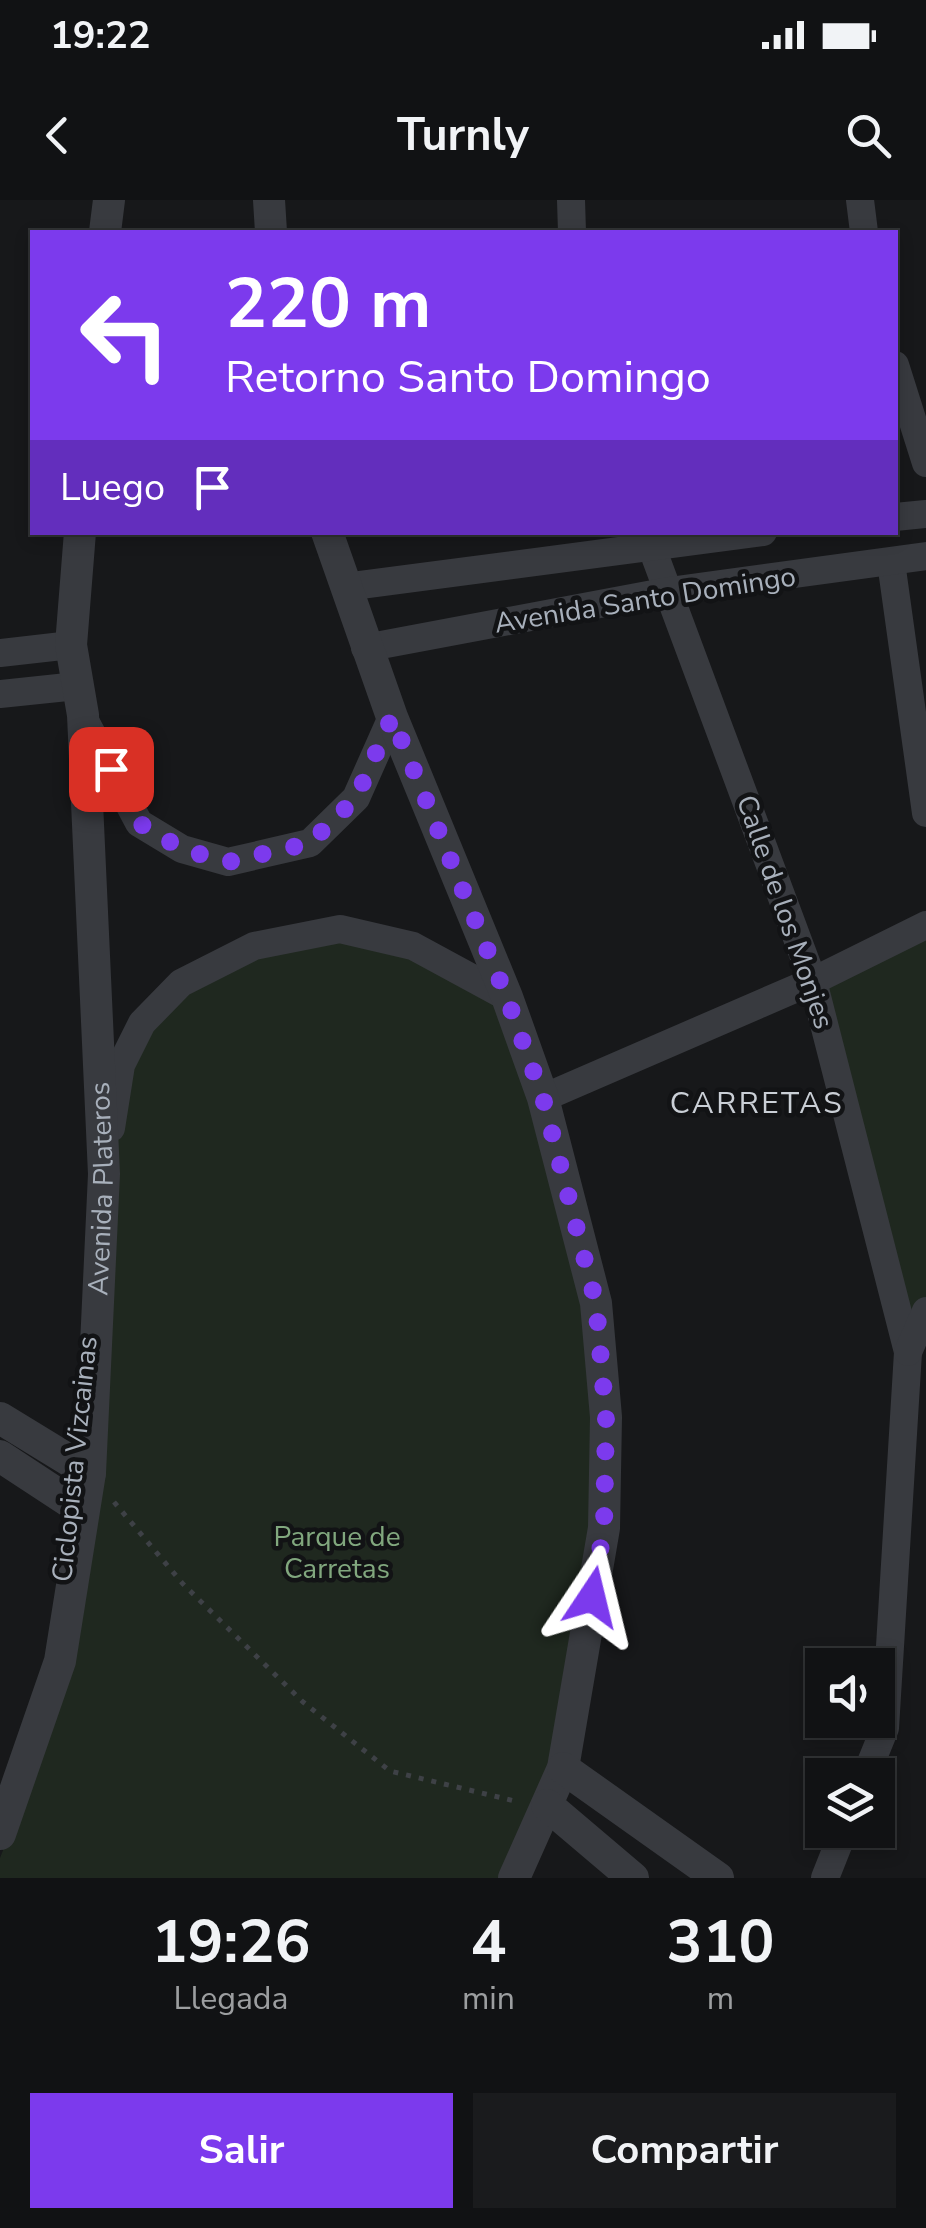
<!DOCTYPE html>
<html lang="es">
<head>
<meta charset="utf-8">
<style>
  body { margin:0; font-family:"Nunito Sans",sans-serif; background:#1a1b1d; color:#f1f3f6; height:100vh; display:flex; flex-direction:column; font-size:38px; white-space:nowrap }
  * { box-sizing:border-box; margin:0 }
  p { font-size:32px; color:#9c9ea0 }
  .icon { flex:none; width:55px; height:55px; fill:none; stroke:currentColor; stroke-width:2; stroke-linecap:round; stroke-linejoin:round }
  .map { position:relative; height:1678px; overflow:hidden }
  .details { display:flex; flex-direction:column; background:#111214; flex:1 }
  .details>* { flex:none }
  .top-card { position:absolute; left:30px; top:30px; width:868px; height:305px; border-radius:0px; box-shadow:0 5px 15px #0003,0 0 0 2px #303234; background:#7c3aed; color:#fff; overflow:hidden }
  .controls { position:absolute; left:805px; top:1448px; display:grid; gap:20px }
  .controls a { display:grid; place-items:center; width:90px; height:90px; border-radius:0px; background:#111214; box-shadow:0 5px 15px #0003,0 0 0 2px #303234; font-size:50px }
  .pin { position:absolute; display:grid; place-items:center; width:85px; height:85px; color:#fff; margin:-42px; border-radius:20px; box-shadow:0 5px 15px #0006 }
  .me { position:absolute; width:110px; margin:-55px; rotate:10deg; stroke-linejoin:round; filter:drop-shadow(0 0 8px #0008) }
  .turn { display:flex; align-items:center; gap:35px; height:210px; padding:0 30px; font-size:45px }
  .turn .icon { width:130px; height:130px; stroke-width:2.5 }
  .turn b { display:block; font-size:70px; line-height:85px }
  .then { display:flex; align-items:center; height:95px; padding:0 30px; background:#0003; gap:20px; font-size:38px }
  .eta { display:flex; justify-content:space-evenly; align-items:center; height:170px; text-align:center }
  .eta b { font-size:60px; font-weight:700; line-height:70px }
  .action { display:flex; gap:20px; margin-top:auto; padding:20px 30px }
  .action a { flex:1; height:115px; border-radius:0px; background:#7c3aed; color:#fff; font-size:40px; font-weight:700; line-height:115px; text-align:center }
  .action a+a { background:#1a1b1d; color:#f1f3f6 }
  .status { display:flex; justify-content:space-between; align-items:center; height:70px; padding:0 50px; background:#111214; direction:ltr }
  .status svg { height:28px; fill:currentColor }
  header { display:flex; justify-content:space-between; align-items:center; height:130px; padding:0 30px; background:#111214; font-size:45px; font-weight:700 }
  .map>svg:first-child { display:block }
  .green { fill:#1f281f }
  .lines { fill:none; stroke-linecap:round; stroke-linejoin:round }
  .path { stroke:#3e4146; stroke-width:5; stroke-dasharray:5 8; stroke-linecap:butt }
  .minor { stroke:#383a3f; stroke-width:28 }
  .tertiary { stroke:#383a3f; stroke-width:32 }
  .route { stroke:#7c3aed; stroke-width:18; stroke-dasharray:0 32.4 }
  .labels { text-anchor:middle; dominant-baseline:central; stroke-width:9; stroke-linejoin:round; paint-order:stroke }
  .street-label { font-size:28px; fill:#a8b0bb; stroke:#121315 }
  .park-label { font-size:28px; fill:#81a77e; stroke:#121315 }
  .neighbourhood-label { font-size:30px; letter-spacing:2.5px; fill:#cacfd6; stroke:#121315 }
</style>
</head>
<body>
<div class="status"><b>19:22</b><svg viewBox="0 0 49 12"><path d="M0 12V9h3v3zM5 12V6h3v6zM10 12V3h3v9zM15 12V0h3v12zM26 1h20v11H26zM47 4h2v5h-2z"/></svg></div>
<header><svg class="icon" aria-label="back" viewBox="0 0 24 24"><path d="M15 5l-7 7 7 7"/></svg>Turnly<svg class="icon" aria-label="search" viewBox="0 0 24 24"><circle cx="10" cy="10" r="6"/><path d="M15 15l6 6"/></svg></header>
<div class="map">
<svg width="926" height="1678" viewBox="0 0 926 1678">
  <rect width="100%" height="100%" fill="#17181a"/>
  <g class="green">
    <polygon points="926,725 926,1111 908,1152 813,781"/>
    <polygon points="340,729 507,797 596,1103 604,1328 563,1568 514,1678 0,1678 0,1658 24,1597 60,1461 121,865 181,783"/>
  </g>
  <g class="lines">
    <polyline class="path" points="114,1302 183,1384 303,1502 390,1571 519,1602"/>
    <g class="minor">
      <polyline points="571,0 572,32"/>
      <polyline points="860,0 864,32"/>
      <polyline points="895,165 926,263"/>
      <polyline points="895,317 926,314"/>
      <polyline points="646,332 813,781 908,1152 885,1528 866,1575"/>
      <polyline points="891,362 926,613"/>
      <polyline points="345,387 763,332"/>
      <polyline points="365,448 669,391 926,356"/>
      <polyline points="0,453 71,445"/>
      <polyline points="0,494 77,486"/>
      <polyline points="83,517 139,623 182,649 228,662 310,643 356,598 392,517"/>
      <polyline points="543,898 813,781 926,725"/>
      <polyline points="111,928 121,865 142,823 181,783 254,746 340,729 413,746 507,797"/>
      <polyline points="908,1152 926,1111"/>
      <polyline points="825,1678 844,1630"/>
    </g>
    <g class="tertiary">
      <polyline points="269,0 271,32"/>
      <polyline points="105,32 109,0"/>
      <polyline points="327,332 392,517 507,797 543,898 596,1103 606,1217 604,1328 563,1568 514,1678"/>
      <polyline points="0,1218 90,1273"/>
      <polyline points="0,1256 82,1310"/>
      <polyline points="563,1568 718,1678"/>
      <polyline points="547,1605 633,1678"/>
      <path id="s1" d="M 0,1634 L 60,1461 L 90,1273 L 104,974 L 83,515 L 71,445 L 80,332"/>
    </g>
  </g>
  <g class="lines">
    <polyline class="route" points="111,569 139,623 182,649 228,662 310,643 356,598 392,517 507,798 543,898 596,1103 606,1217 604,1328 592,1397"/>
  </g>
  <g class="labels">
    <g class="street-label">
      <text transform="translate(645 400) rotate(-9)">Avenida Santo Domingo</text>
      <text transform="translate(785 712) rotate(71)">Calle de los Monjes</text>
      <text stroke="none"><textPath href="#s1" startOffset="658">Avenida Plateros</textPath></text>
      <text transform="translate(75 1259) rotate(-84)">Ciclopista Vizcainas</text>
    </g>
    <g class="park-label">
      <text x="337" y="1337">Parque de<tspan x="337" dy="32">Carretas</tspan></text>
    </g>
    <g class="neighbourhood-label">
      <text x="757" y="903">CARRETAS</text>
    </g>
  </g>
</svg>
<div class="controls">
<a><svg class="icon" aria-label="sound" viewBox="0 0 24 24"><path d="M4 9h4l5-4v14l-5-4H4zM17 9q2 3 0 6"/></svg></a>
<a><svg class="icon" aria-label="layers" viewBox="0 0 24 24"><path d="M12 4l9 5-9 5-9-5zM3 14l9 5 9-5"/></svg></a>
</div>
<div class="pin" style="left:111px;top:569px;background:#d93025"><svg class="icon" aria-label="arrive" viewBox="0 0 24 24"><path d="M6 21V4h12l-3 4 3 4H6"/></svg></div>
<svg class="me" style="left:592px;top:1397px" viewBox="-20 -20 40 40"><path d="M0-17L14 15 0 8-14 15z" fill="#7c3aed" stroke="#fff" stroke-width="4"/></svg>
<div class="top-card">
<div class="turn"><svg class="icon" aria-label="left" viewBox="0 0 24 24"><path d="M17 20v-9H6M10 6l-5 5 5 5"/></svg><div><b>220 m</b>Retorno Santo Domingo</div></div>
<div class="then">Luego<svg class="icon" aria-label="arrive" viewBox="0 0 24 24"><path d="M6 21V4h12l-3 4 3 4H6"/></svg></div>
</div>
</div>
<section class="details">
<div class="eta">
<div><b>19:26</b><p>Llegada</p></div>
<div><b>4</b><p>min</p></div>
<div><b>310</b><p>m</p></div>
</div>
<div class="action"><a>Salir</a><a>Compartir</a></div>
</section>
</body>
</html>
